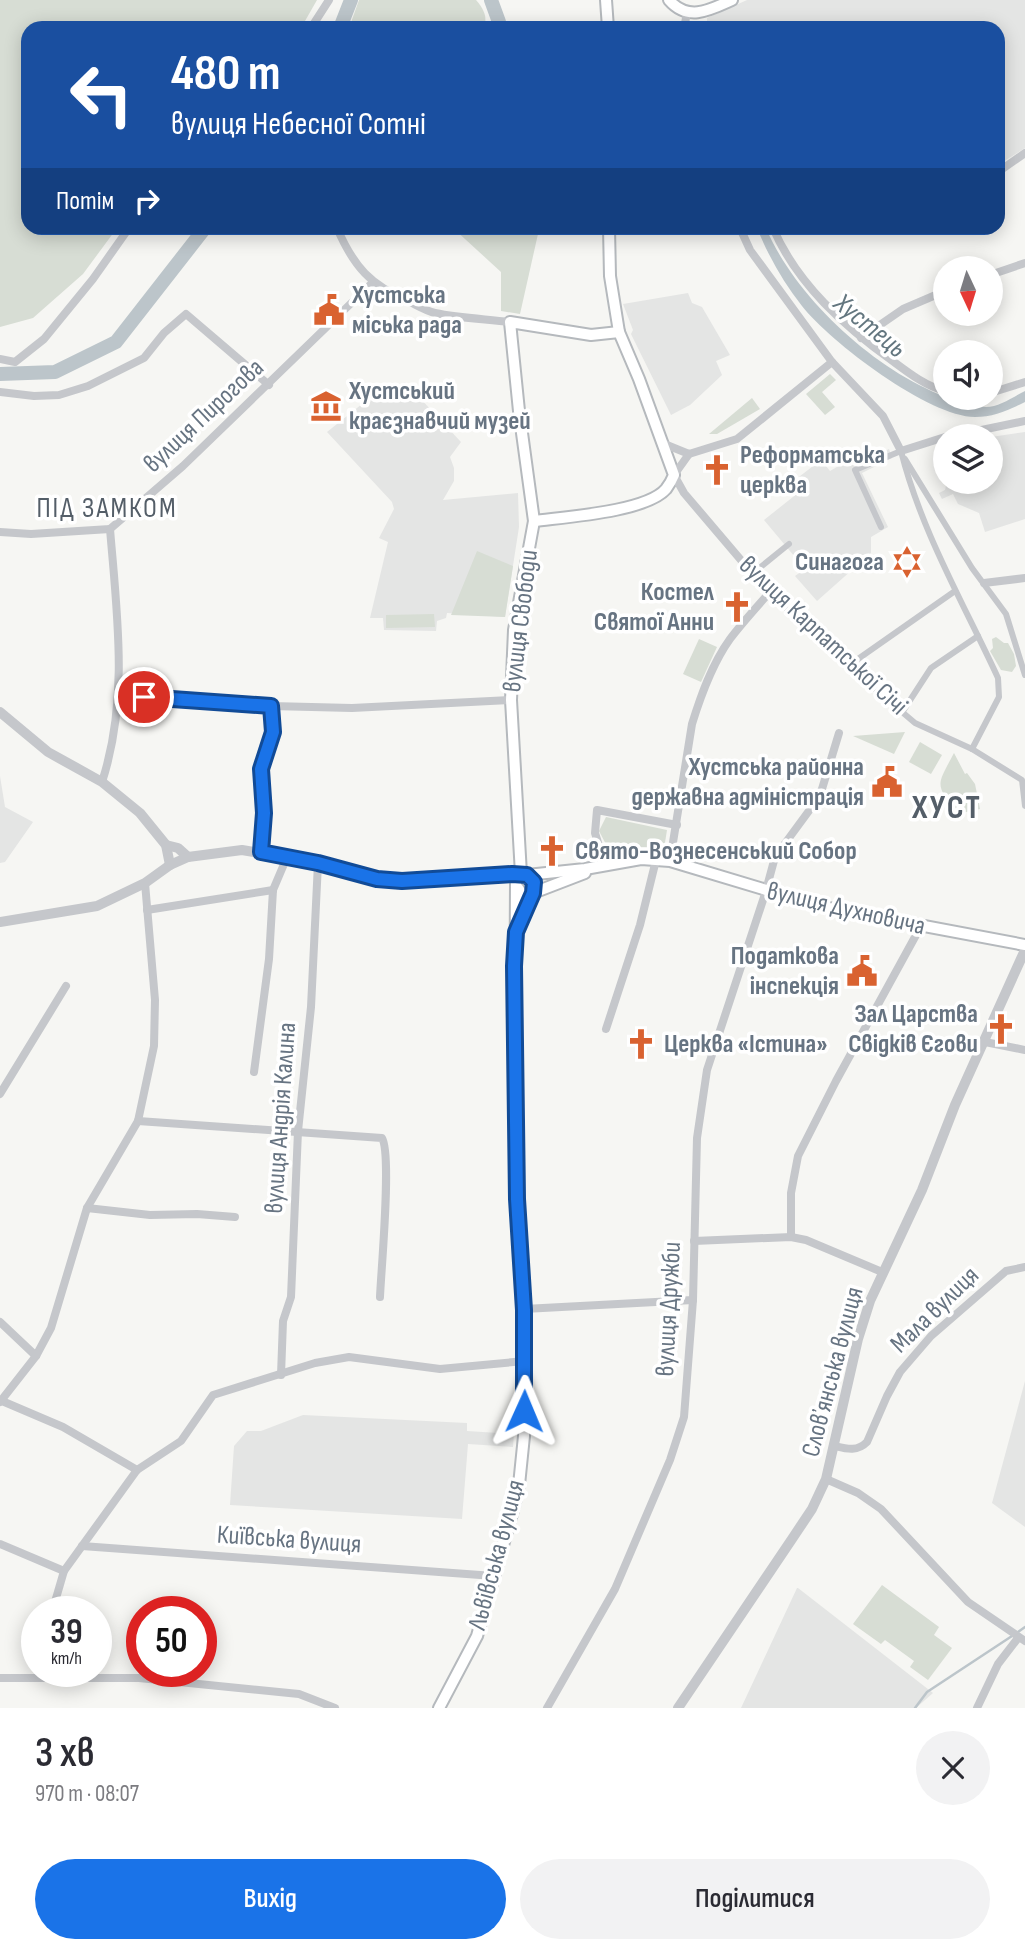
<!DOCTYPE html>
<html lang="uk">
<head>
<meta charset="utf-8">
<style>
  body { margin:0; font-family:"Sofia Sans Condensed",sans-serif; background:#f2f2f3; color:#2b2b33; height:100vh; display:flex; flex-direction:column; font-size:26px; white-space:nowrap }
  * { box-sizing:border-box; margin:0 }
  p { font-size:23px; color:#7c7c81 }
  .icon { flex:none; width:38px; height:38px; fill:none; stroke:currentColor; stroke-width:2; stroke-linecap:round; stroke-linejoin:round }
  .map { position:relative; height:1708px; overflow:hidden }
  .side { display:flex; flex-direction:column; background:#fff; flex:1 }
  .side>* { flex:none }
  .top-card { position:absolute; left:21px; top:21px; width:984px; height:214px; border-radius:21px; box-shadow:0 4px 18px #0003; background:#1a4fa0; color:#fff; overflow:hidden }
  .needle { width:46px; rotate:176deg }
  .controls { position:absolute; left:933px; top:256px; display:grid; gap:14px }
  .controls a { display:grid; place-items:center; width:70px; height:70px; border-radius:50%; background:#fff; box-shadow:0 4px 18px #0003; font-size:35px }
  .speed { position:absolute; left:21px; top:1596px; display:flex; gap:14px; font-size:35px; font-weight:700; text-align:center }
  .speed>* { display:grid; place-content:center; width:91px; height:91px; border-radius:50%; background:#fff; box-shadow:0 4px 18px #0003; line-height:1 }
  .speed small { font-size:18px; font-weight:400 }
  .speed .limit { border:10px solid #d22; background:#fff; color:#111 }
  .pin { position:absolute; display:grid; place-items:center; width:60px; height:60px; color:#fff; margin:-30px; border:4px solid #fff; border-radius:50%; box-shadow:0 2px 7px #0007 }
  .me { position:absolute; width:77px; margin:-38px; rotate:1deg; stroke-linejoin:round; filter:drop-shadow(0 0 5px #0008) }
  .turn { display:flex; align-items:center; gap:24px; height:147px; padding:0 35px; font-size:32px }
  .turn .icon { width:91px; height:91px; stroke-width:2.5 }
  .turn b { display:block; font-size:49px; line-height:60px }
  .then { display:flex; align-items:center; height:66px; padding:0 35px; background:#0003; gap:14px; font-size:26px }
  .round { display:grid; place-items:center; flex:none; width:74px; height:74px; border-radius:37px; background:#f2f2f3 }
  .overview { display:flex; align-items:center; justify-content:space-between; height:119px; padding:0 35px }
  h1 { font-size:42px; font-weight:600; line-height:52px }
  .cta { display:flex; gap:14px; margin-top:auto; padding:14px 35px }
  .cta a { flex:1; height:80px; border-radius:42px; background:#1a73e8; color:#fff; font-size:28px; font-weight:600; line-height:80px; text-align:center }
  .cta a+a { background:#f2f2f3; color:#2b2b33 }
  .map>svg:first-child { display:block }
  .built { fill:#e4e5e4 }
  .green { fill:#d7ddd4 }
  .water { fill:#bcc5ca }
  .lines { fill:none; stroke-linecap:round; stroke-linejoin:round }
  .stream { stroke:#bcc5ca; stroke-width:2.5 }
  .river { stroke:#bcc5ca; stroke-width:14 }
  .secondary-casing { stroke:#b5b9bd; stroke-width:14 }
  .pedestrian { stroke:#c5c7cb; stroke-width:6 }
  .minor { stroke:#c5c7cb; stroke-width:8 }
  .tertiary { stroke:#c5c7cb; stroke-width:10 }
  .secondary { stroke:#fff; stroke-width:10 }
  .route-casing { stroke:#114b97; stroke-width:18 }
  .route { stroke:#1a73e8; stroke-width:12 }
  .labels { text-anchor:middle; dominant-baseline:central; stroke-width:7; stroke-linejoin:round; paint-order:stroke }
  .poi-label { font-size:26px; font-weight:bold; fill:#677482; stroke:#fff; text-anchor:start }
  .street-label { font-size:26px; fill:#677482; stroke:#fff }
  .water-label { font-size:28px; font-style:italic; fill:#63767f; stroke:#fff }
  .neighbourhood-label { font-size:28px; letter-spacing:2px; fill:#545e68; stroke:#fff }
  .district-label { font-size:33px; font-weight:bold; letter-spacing:2px; fill:#545e68; stroke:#fff }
</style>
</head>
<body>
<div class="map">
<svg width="1025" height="1708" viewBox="0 0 1025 1708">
  <rect width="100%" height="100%" fill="#f6f6f3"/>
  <g class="built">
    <polygon points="747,0 1025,0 1025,148 998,165 998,28 699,28 698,25 707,21 707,18"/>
    <polygon points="688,293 692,303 702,307 730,355 716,361 722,375 690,405 671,415 631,334 633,330 623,304"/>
    <polygon points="405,382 461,442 450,457 454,468 454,481 443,500 518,493 519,527 505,617 447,613 446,618 437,621 436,631 384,630 383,618 370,618 388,542 379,538 394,509 392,502 327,432 362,404"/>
    <polygon points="1025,432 1025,519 985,532 979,513 958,504 953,494 942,499 939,493 945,490 947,481 990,481 991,437"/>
    <polygon points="889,449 892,458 862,473 888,527 871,537 871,553 817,601 795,576 805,569 764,520 798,493 791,483 821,460 830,471 849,460 854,466"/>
    <polygon points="0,776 5,807 33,822 5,862 0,863"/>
    <polygon points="1025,1381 1025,1527 992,1503"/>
    <polygon points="303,1415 467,1423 467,1431 514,1434 513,1447 468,1444 462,1519 230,1505 234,1446 247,1431 261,1431"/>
    <polygon points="797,1588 798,1588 933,1693 916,1708 741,1708"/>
  </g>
  <g class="green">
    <polygon points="0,0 317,0 301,28 28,28 28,228 117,228 83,274 33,318 0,327"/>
    <path d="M 359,0 L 476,0 C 483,8 489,18 483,28 L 349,28 Z"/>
    <polygon points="453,228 537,228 538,234 520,314 501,311 501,272"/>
    <polygon points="830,374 836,380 822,392 835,407 825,415 806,394"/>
    <polygon points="752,398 760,409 717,434 709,434"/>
    <polygon points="477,551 513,566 505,617 451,615"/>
    <polygon points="434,614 435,627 386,628 386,615"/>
    <polygon points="996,637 1004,643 1008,643 1014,654 1016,666 1012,672 1001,670 990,651 993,648 992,639"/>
    <polygon points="699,639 717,647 701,682 683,674"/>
    <polygon points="905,732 894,754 853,736"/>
    <polygon points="920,742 942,755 931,774 909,762"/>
    <path d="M 954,753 L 965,774 L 967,773 L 975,784 L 980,809 L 957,814 C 935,783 936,787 954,753 Z"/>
    <polygon points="606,817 667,830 663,855 610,852 599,831"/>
    <polygon points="882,1585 939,1627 934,1635 952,1648 928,1680 910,1667 914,1661 885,1640 881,1644 853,1624"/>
  </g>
  <path class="water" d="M 757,228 L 766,228 C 797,302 888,383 965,403 C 972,404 979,407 986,407 C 999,407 1013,397 1025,391 L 1025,402 C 1009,410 993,417 975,417 C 929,417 830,342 802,306 C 783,282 768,255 757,228 Z"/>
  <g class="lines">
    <g class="stream">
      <polyline points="1018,1632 1025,1627"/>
      <polyline points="915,1708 927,1692 1012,1636"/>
    </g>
    <g class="river">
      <polyline points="491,0 499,22 498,28"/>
      <polyline points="340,28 351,0"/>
      <polyline points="0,374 55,372 116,342 205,228"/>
    </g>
    <defs>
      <g id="secondary">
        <polyline points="606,0 608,28"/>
        <path d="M 669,0 C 688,22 710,10 732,0"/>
        <path d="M 534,521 C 564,517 646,512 666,489 C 669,485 672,480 674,475 L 639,379 L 619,332 L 610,276 L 609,228"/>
        <polyline points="521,874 511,700 514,630 534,521 519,411 510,322 591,335 619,332"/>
        <polyline points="527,875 585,869 641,859 670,861 823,907 1025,945"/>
        <polyline points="533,893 585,873"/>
        <polyline points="519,926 531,895"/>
        <polyline points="439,1708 477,1636 514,1507 519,1485 524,1436 525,1361 517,1199 515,1059 516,882 518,876 527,875 534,882 531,895 522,894 518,888"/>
      </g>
    </defs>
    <use href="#secondary" class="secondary-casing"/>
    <g class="pedestrian">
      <path d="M 901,451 C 921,531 964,604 998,678 L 999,697 L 972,749"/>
      <polyline points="905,459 972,568 1006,614 1025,675"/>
      <polyline points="881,527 855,470 901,451"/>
      <polyline points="757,570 789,544"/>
      <polyline points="769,593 848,666 915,723 972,749 1022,780 1025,806"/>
      <polyline points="848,666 955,591"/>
      <polyline points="903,711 931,668 978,636"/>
    </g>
    <g class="minor">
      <polyline points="311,28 329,0"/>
      <polyline points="684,28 687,13"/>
      <polyline points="998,172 1025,153"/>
      <path d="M 337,228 C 354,267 370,285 410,302 C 418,306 426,311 435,313 C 459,318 485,319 510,322"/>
      <polyline points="740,228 750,250 832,362 883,416 901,451 945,437"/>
      <path d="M 773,228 C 797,284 845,327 894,362 C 910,374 926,386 945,391"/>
      <polyline points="990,275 1025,263"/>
      <polyline points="861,338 903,309 945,291"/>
      <polyline points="0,359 15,362 44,339 93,279 129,228"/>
      <polyline points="0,392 34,396 59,395 88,386 144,358 164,333 186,314 269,385"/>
      <polyline points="990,393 1025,382"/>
      <polyline points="953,436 1025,421"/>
      <polyline points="662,443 689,454 737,439 832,362"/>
      <polyline points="0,532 31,534 110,529 183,466 372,283"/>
      <polyline points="984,583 1025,578"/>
      <polyline points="119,695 271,706 352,708 511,700"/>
      <path d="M 102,782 C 129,699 117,614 110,529"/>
      <polyline points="261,852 264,813 261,769 273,732 271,706"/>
      <path d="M 670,861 L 692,724 C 701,695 712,664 730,639 C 742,623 756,608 769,593 L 684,493 L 674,475 L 689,454"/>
      <polyline points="605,865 595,833 597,810 677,825"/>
      <polyline points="147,910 273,890"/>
      <polyline points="606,1029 640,925 656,860"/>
      <polyline points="985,1042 1025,1050"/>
      <polyline points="254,1072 269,959 273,890 287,857"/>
      <polyline points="0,1094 66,986"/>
      <path d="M 138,1121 L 382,1138 C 392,1154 381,1271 380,1297"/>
      <polyline points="87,1208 150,1215 197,1214 235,1217"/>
      <polyline points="791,1237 791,1193 798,1156 836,1081 921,926"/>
      <polyline points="694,1241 791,1237 806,1240 882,1272"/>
      <polyline points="524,1309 693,1300"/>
      <polyline points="0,1322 36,1356"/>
      <polyline points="281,1375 283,1321 291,1297 298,1131 311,1007 318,863"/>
      <polyline points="2,1401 63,1427 137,1470"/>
      <polyline points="0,1402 36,1356 51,1328 87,1208 138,1121 154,1046 155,1000 145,883"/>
      <path d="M 834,1446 C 847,1449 857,1452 867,1442 L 887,1396 L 900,1372 L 931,1336 L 1006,1271 L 1025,1267"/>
      <polyline points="826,1479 858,1493 881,1509 968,1602 1025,1641"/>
      <polyline points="0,1544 64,1571"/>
      <polyline points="82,1546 494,1576"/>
      <polyline points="52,1612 64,1571 137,1470 181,1441 213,1395 315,1363 349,1357 440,1369 525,1361"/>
      <polyline points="0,1678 139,1678 299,1694 335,1708"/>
      <polyline points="547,1708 615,1589 670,1460 684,1417 693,1300 697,1138 707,1070 765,894 775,857 814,804 822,789 839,733"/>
      <polyline points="977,1708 998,1664 1018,1638"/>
    </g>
    <g class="tertiary">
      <polyline points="0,712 48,752 102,782 140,813 166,845 170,865"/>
      <polyline points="166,845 178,848 188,857"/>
      <polyline points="0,922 97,906 145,883 170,865 188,857 242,850 318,863 377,879 402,881 512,874 518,876"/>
      <polyline points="678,1708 792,1539 812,1509 826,1479 858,1339 870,1301 922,1190 955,1105 1025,950"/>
    </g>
    <use href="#secondary" class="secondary"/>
  </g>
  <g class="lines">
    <defs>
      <polyline id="route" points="144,697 271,706 273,732 261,769 264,813 261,852 318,863 377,879 402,881 512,874 527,875 534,882 533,893 516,932 514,966 517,1199 524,1310 524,1411"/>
    </defs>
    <use href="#route" class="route-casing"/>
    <use href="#route" class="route"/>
  </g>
  <defs>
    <symbol id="civic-bare" viewBox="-9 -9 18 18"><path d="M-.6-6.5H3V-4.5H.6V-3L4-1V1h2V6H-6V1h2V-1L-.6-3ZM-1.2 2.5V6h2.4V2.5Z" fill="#d96230" stroke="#fff" stroke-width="2.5" paint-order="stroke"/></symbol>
    <symbol id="museum-bare" viewBox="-9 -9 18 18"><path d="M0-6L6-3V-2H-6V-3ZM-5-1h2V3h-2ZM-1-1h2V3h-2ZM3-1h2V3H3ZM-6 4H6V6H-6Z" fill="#d96230" stroke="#fff" stroke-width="2.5" paint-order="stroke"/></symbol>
    <symbol id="church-bare" viewBox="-9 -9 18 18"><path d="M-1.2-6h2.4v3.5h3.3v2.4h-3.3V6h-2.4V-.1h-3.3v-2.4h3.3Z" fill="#d96230" stroke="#fff" stroke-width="2.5" paint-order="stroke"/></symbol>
    <symbol id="synagogue-bare" viewBox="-9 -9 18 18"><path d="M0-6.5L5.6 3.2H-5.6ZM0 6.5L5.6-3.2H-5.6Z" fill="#d96230" stroke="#fff" stroke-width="2.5" paint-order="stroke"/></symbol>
  </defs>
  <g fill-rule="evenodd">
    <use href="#civic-bare" x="307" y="288" width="44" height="44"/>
    <use href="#museum-bare" x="304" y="384" width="44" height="44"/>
    <use href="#church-bare" x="695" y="448" width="44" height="44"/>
    <use href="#synagogue-bare" x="885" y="540" width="44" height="44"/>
    <use href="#church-bare" x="715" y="585" width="44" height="44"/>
    <use href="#civic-bare" x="865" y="760" width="44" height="44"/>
    <use href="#church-bare" x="530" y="829" width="44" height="44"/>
    <use href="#civic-bare" x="840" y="949" width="44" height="44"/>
    <use href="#church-bare" x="979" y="1007" width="44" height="44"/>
    <use href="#church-bare" x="619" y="1022" width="44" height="44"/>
  </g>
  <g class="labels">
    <g class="poi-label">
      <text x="352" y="295">Хустська<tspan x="352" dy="30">міська рада</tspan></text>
      <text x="349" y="391">Хустський<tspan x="349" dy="30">краєзнавчий музей</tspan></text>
      <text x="740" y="455">Реформатська<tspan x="740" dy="30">церква</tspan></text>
      <text x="884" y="562" text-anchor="end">Синагога</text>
      <text x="714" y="592" text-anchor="end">Костел<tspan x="714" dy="30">Святої Анни</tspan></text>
      <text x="864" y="767" text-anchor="end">Хустська районна<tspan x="864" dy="30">державна адміністрація</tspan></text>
      <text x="575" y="851">Свято-Вознесенський Собор</text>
      <text x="839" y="956" text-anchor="end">Податкова<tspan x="839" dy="30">інспекція</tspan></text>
      <text x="978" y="1014" text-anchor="end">Зал Царства<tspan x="978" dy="30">Свідків Єгови</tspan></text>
      <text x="664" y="1044">Церква «Істина»</text>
    </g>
    <g class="street-label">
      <text transform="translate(204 416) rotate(-43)">вулиця Пирогова</text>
      <text transform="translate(521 621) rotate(-83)">вулиця Свободи</text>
      <text transform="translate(823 636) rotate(43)">вулиця Карпатської Січі</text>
      <text transform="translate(846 909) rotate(13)">вулиця Духновича</text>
      <text transform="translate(281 1118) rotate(-86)">вулиця Андрія Калина</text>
      <text transform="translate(669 1309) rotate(-87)">вулиця Дружби</text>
      <text transform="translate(935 1310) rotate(-44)">Мала вулиця</text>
      <text transform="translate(833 1372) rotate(-75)">Словʼянська вулиця</text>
      <text transform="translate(289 1540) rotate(4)">Київська вулиця</text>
      <text transform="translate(497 1555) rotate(-75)">Львівська вулиця</text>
    </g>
    <g class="water-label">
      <text transform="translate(870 326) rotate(39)">Хустець</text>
    </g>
    <g class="neighbourhood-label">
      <text x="107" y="508">ПІД ЗАМКОМ</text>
    </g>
    <g class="district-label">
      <text x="947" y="808">ХУСТ</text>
    </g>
  </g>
</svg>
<div class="controls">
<a><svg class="needle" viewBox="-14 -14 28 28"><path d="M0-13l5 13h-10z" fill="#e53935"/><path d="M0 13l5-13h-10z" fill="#7c7c81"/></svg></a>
<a><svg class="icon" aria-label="sound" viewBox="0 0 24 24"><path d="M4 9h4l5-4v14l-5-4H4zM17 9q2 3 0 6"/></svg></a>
<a><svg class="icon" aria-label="layers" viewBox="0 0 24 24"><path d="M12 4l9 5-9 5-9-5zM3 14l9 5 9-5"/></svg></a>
</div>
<div class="speed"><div>39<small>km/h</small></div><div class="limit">50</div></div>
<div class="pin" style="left:144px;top:697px;background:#d93025"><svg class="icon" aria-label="arrive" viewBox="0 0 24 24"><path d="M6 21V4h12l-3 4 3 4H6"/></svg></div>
<svg class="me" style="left:524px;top:1411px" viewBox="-20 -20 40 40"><path d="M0-17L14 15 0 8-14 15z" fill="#1a73e8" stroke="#fff" stroke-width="4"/></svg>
<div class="top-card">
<div class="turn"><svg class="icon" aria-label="left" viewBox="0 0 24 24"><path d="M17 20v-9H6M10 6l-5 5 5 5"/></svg><div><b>480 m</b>вулиця Небесної Сотні</div></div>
<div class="then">Потім<svg class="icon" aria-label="right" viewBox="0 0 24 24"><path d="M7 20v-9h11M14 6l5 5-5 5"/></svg></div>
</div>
</div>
<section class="side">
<div class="overview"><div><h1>3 хв</h1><p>970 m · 08:07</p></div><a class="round"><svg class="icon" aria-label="close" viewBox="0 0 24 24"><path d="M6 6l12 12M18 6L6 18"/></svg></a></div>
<div class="cta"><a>Вихід</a><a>Поділитися</a></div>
</section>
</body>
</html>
